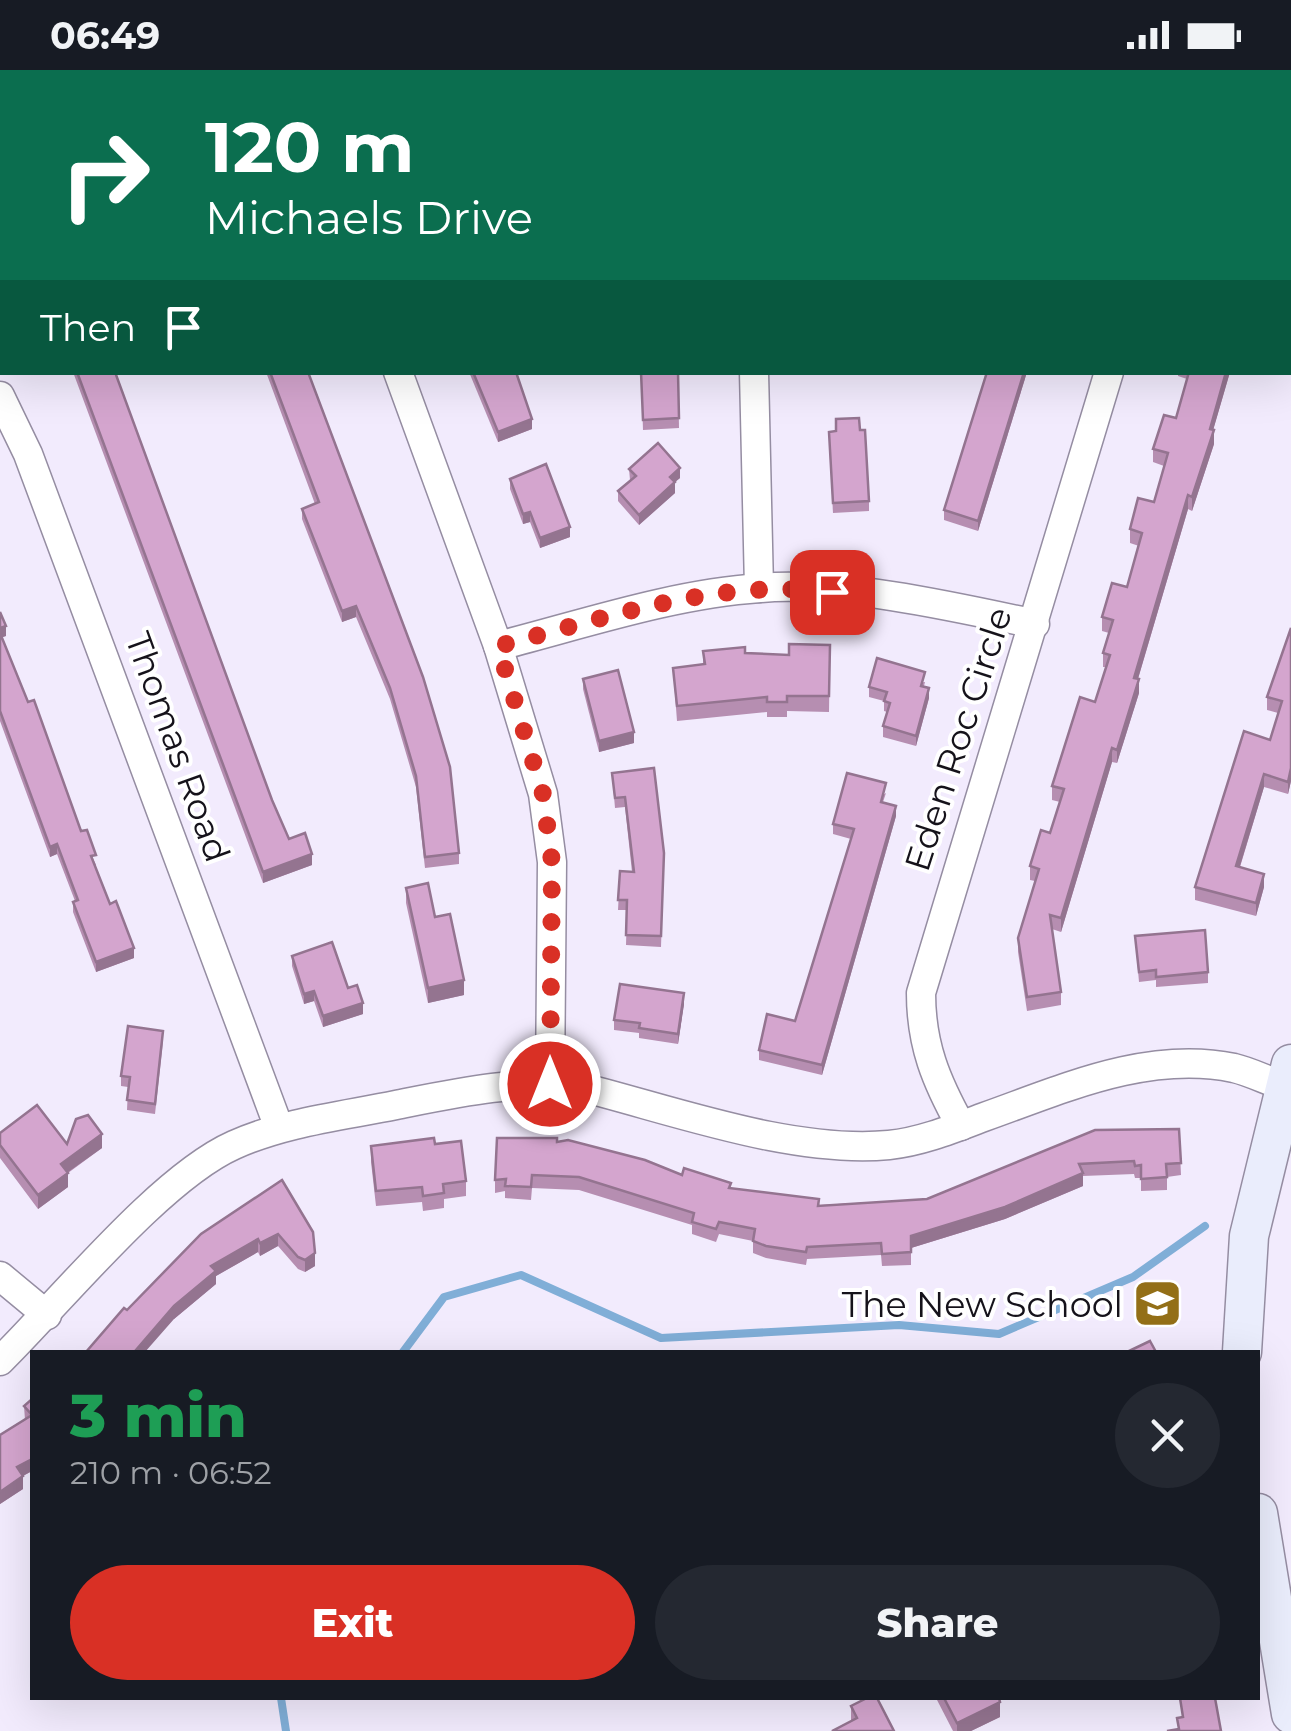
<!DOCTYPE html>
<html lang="en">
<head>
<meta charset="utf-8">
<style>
  body { margin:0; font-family:Montserrat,sans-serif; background:#242831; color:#f1f3f6; height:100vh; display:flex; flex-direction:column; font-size:38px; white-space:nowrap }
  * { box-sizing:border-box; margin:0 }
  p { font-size:32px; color:#9ea1a6 }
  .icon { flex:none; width:55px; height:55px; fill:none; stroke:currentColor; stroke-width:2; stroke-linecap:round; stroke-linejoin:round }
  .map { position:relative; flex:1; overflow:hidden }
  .panel { position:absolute; left:30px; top:1280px; width:1230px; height:350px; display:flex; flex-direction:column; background:#171b24; border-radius:0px; box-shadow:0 10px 40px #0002 }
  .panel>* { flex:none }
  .guide { position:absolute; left:0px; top:0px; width:1292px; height:305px; box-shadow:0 10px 40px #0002; background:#0b6e4f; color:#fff; overflow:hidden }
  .pin { position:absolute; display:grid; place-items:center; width:85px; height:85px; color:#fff; margin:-42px; border-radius:20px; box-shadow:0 5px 15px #0006 }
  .me { position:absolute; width:110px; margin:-55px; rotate:0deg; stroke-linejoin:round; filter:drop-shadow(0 0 8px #0008) }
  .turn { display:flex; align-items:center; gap:35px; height:210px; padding:0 40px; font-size:45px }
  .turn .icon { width:130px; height:130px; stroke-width:2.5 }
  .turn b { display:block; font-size:70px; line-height:85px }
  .then { display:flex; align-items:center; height:95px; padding:0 40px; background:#0003; gap:20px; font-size:38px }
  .round { display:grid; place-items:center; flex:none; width:105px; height:105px; border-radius:52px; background:#242831 }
  .summary { display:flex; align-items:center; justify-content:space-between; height:170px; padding:0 40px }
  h1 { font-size:60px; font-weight:800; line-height:75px; color:#1e9e55 }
  .button { display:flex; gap:20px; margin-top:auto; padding:20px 40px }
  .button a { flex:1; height:115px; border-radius:60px; background:#d93025; color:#fff; font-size:40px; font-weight:800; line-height:115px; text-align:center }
  .button a+a { background:#242831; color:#f1f3f6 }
  .status { display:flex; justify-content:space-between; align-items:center; height:70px; padding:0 50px; background:#171b24; direction:ltr }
  .status svg { height:28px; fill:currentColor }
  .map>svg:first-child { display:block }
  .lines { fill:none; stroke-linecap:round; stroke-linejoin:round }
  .stream { stroke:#80aed7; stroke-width:8 }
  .street-casing { stroke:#958da2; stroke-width:31 }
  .secondary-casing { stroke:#958da2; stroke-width:41 }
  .street { stroke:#fff; stroke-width:28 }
  .secondary { stroke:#eaedfc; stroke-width:38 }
  .wall { fill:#b68eb1 }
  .shaded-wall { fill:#947490 }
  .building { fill:#d4a5ce; stroke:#947490; stroke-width:2.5 }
  .route { stroke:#d93025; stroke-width:18; stroke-dasharray:0 32.4 }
  .labels { text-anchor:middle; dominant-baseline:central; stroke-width:8; stroke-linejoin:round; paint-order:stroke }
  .street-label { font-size:35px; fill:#15121a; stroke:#fff }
  .poi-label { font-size:35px; fill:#15121a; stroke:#fff; text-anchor:end }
</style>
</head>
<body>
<div class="status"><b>06:49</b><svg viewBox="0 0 49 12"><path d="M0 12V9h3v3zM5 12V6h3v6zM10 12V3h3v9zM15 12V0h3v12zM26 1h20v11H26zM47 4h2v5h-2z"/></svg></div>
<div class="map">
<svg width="1291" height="1661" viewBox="0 0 1291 1661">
  <rect width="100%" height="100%" fill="#f2ebfd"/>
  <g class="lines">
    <g class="stream">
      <polyline points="403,1282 444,1227 521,1205 661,1268 899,1255 999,1264 1133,1207 1205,1156"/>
      <polyline points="281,1628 286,1661"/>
    </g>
    <defs>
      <g id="street">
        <polyline points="283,0 284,2"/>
        <polyline points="951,0 951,2"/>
        <polyline points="398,302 498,576 543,724 552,792 550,1014"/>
        <polyline points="754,302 759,518"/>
        <polyline points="0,326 28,384 279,1058"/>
        <path d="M 498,576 C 584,554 672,524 760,518 C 840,511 956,537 1035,554"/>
        <path d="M 961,1056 C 936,1011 921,975 921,923 L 1109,302"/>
        <polyline points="0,1206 47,1245"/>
        <path d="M 0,1291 C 61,1231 160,1108 234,1075 C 285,1052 342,1046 396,1035 C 457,1023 516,1010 577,1016 C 673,1040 791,1084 889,1075 C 921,1072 955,1058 984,1047 C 1063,1019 1148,980 1234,998 C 1251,1002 1268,1011 1284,1016"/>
      </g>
      <g id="secondary">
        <polyline points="1242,1282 1249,1166 1291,994"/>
        <polyline points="1258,1443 1291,1644"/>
      </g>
    </defs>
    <use href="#street" class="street-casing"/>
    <use href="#secondary" class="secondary-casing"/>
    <use href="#street" class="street"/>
    <use href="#secondary" class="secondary"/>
  </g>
  <g class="wall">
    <polygon points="1019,0 1087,0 1087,2 1020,2"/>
    <polygon points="73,302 115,302 272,730 289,769 312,795 263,813"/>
    <polygon points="266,302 308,302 459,783 459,794 425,798 416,717 390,629 356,547 342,552 302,449 302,439 315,434"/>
    <polygon points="469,302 516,302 532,359 498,372"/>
    <polygon points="641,302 678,302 679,358 643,360"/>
    <polygon points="1027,302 978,461 944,450 944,440"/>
    <polygon points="1178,302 1230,302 1213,360 1214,374 1192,441 1188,439 1138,609 1139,623 1117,693 1112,692 1061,862 1052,859 1061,922 1061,935 1027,941 1018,882 1018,868 1035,811 1030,810 1030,796 1050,763 1060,732 1052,730 1052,716 1095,632 1106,597 1103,597 1103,583 1109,563 1102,561 1102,547 1127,517 1139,476 1130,473 1130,459 1154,432 1164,396 1153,392 1153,379 1176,348 1187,309 1178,306"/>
    <polygon points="829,372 869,431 869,441 833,443"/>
    <polygon points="629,399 680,408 675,412 675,423 639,455 618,431 618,421 630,410"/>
    <polygon points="510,409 570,467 540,478 530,452 523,454 510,419"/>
    <polygon points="0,542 6,566 2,567 81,761 96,795 94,795 110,834 134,888 96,902 73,842 73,832 75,831 57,784 50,787 0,651"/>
    <polygon points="1291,558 1291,711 1288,724 1264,717 1240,797 1264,817 1256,846 1195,830 1195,817 1270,670 1278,643 1267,640 1267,627"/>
    <polygon points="830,575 829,642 787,641 787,647 767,647 767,642 677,651 673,598 703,595 703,581 789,585"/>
    <polygon points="583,609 634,673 599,682 583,619"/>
    <polygon points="925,612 924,616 929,628 916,676 883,667 883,656 887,642 884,641 884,631 869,627 869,617"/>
    <polygon points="612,703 664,783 661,877 626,875 627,840 618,840 620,801 632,802 625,737 615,738"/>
    <polygon points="886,723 883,732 896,746 822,1005 759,990 759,980 795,951 851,769 833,764 833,754"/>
    <polygon points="406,818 435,847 464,925 428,933 406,833"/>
    <polygon points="1135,866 1208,902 1208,913 1156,917 1156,910 1139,912"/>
    <polygon points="292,886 348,918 363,944 323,957 314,931 304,934 292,896"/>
    <polygon points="684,934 678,974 639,968 639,963 614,960 614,950"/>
    <polygon points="163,971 155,1044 127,1040 128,1017 121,1016 121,1006"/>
    <polygon points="1179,1059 1181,1105 1167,1107 1167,1120 1141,1121 1141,1108 1135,1108 1134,1104 1083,1106 1083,1116 1005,1149 911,1178 911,1195 882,1196 881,1185 807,1189 806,1195 766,1188 753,1183 753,1171 719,1164 716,1172 692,1164 692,1155 579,1120 532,1118 531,1130 505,1128 505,1121 495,1123 495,1110 557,1072 731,1118 819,1135 927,1129"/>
    <polygon points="0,1063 67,1074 102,1078 68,1103 68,1117 38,1139 0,1088"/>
    <polygon points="435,1074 466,1111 466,1126 444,1129 444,1138 423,1141 422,1132 376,1136 371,1092 371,1076"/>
    <polygon points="282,1110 315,1196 305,1202 298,1199 278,1176 260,1186 258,1182 216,1206 216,1214 174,1249 127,1240"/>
    <polygon points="32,1329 32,1401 23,1406 23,1419 0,1434 0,1365 25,1350 24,1336"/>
    <polygon points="936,1628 999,1628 1000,1647 971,1661 953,1661"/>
    <polygon points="851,1636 894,1661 851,1651"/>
  </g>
  <g class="shaded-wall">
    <polygon points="1024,302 1027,302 978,461 978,451"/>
    <polygon points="1226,302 1230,302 1212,364 1214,360 1214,374 1192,441 1192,427"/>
    <polygon points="532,349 532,359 498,372 498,362"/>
    <polygon points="680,398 680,408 675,412 675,423 639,455 639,445 670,407"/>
    <polygon points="1188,425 1188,439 1134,622 1134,608"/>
    <polygon points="530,442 530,452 523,454 523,444"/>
    <polygon points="570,457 570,467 540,478 540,468"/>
    <polygon points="356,536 356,547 342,552 342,541"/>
    <polygon points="6,556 6,566 0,568 0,558"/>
    <polygon points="1139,609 1139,623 1117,693 1117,680"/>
    <polygon points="929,618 929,628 916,676 916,666"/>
    <polygon points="634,662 634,673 599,682 599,671"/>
    <polygon points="1112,678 1112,692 1061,862 1061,848"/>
    <polygon points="1291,698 1291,711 1288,724 1288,712"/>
    <polygon points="1264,704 1264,717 1236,809 1236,796"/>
    <polygon points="896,736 896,746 822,1005 822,995"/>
    <polygon points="57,774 57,784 50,787 50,777"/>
    <polygon points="312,784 312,795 263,813 263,802"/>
    <polygon points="1264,804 1264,817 1256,846 1256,833"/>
    <polygon points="134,878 134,888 96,902 96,892"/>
    <polygon points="464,910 464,925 428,933 428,918"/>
    <polygon points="314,921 314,931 304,934 304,924"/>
    <polygon points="684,923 684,934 678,974 678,964"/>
    <polygon points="363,933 363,944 323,957 323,946"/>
    <polygon points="102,1064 102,1078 61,1107 61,1094"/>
    <polygon points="68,1103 68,1117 38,1139 38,1125"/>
    <polygon points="1083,1103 1083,1116 1005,1149 911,1178 911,1166"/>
    <polygon points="278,1164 278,1176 260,1186 260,1173"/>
    <polygon points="258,1169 258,1182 216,1206 216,1214 174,1249 145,1282 136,1282 136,1280 174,1236 211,1196"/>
    <polygon points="315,1183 315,1196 305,1202 305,1190"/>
    <polygon points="32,1389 32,1401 17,1409 17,1397"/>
    <polygon points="23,1406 23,1419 0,1434 0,1422"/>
    <polygon points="1000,1632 1000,1647 971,1661 957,1661 957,1653"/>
  </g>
  <g class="building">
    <polygon points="169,0 204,0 205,2 170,2"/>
    <polygon points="858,0 891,0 892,2 843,2"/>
    <polygon points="1121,0 1196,0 1200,2 1125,2"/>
    <polygon points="2,172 2,215 0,213 0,176"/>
    <polygon points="77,302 115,302 272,730 289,769 305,763 312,784 263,802"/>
    <polygon points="270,302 308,302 423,607 450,697 459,783 425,787 416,706 390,618 356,536 342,541 302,439 319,432"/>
    <polygon points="473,302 516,302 532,349 498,362"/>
    <polygon points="641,302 678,302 679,348 643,350"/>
    <polygon points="987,302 1024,302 978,451 944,440"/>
    <polygon points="1189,302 1226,302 1210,359 1214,360 1192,427 1188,425 1134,608 1139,609 1117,680 1112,678 1061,848 1050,845 1061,922 1027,927 1018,868 1039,799 1030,796 1041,760 1050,763 1064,719 1052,716 1080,627 1095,632 1110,585 1103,583 1113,550 1102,547 1112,513 1127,517 1142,463 1130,459 1138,428 1154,432 1168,383 1153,379 1164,345 1176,348"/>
    <polygon points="859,348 860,360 865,360 869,431 833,433 829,362 836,361 836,349"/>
    <polygon points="658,373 680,398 670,407 675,412 639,445 618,421 636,406 629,399"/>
    <polygon points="546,394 570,457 540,468 530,442 523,444 510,409"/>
    <polygon points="0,542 6,556 0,558"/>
    <polygon points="1291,558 1291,698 1288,712 1264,704 1236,796 1264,804 1256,833 1195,817 1244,661 1270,670 1282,631 1267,627"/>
    <polygon points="0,563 28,632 34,630 81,761 87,760 96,785 91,786 110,834 116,831 134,878 96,892 73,832 78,830 57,774 50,777 0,641"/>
    <polygon points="789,574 830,575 829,626 787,626 787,632 767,632 767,627 677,636 673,598 705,594 703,581 745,577 745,583 789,585"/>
    <polygon points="877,588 925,602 921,616 929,618 916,666 883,656 890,633 884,631 887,622 869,617"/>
    <polygon points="618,600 634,662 599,671 583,609"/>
    <polygon points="654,698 664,783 661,866 626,865 627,830 618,830 620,801 634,802 625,727 615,728 612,703"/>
    <polygon points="847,703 886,713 881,732 896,736 822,995 759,980 767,944 795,951 854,759 833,754"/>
    <polygon points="428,813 435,847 450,844 464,910 428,918 406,818"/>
    <polygon points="1205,860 1208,902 1156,907 1156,900 1139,902 1135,866"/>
    <polygon points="332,872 348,918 357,915 363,933 323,946 314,921 304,924 292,886"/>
    <polygon points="620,914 684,923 678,964 639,958 640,953 614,950"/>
    <polygon points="128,956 163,961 155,1034 127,1030 130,1007 121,1006"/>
    <polygon points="37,1035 67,1074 76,1049 88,1045 102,1064 61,1094 68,1103 38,1125 0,1075 0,1063"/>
    <polygon points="1179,1059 1181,1093 1166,1094 1167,1107 1141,1109 1141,1095 1135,1096 1134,1091 1079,1094 1083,1103 1005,1137 911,1166 911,1182 882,1184 881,1173 807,1177 806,1182 766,1176 753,1171 755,1159 719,1152 716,1159 692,1152 694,1143 579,1107 532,1105 531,1117 505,1116 506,1109 495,1110 497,1068 557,1068 557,1072 568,1070 645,1090 682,1105 684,1098 731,1113 729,1118 819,1129 818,1136 927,1129 1095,1060"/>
    <polygon points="434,1068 435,1074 461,1071 466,1111 443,1114 444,1123 423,1126 422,1117 376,1121 371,1076"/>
    <polygon points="282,1110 313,1162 315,1183 305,1190 298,1187 278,1164 260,1173 258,1169 211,1196 216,1201 174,1236 136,1280 139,1282 86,1282 124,1238 127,1240 201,1164"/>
    <polygon points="1150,1271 1156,1282 1127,1282"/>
    <polygon points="32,1329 32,1389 17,1397 23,1406 0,1422 0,1365 32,1345 24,1336"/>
    <polygon points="867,1628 877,1628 894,1661 832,1661 857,1648 851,1636"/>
    <polygon points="944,1628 999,1628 1000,1632 957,1653"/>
    <polygon points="1180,1628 1215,1628 1221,1661 1167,1661 1179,1659 1177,1648 1183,1647"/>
  </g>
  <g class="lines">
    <path class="route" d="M 550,1014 L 552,792 L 543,724 L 498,576 C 606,548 719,508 832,522"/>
  </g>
  <defs>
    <symbol id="school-square" viewBox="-11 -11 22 22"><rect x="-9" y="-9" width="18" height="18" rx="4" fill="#936f17" stroke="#fff"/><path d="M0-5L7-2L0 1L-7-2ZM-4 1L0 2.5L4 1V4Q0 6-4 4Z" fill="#fff"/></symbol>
  </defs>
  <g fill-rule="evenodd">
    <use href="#school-square" x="1130" y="1206" width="55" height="55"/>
  </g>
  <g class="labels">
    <g class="street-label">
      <text transform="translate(958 669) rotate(-72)">Eden Roc Circle</text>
      <text transform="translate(178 677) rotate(70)">Thomas Road</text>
    </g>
    <g class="poi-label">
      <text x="1123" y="1234">The New School</text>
    </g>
  </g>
</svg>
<div class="pin" style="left:832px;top:522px;background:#d93025"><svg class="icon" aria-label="arrive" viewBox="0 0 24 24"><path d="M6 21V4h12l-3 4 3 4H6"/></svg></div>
<svg class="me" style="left:550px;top:1014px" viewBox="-20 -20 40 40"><circle r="17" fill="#d93025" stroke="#fff" stroke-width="3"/><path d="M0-11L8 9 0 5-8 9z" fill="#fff"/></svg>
<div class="guide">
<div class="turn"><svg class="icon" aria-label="right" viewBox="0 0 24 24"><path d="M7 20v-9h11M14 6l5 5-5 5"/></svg><div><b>120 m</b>Michaels Drive</div></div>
<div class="then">Then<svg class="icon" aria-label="arrive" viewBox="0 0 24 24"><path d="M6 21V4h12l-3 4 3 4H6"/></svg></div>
</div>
<section class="panel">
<div class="summary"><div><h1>3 min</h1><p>210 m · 06:52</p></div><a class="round"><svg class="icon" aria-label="close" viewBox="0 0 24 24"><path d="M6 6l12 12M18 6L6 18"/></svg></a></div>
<div class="button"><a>Exit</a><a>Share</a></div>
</section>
</div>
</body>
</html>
